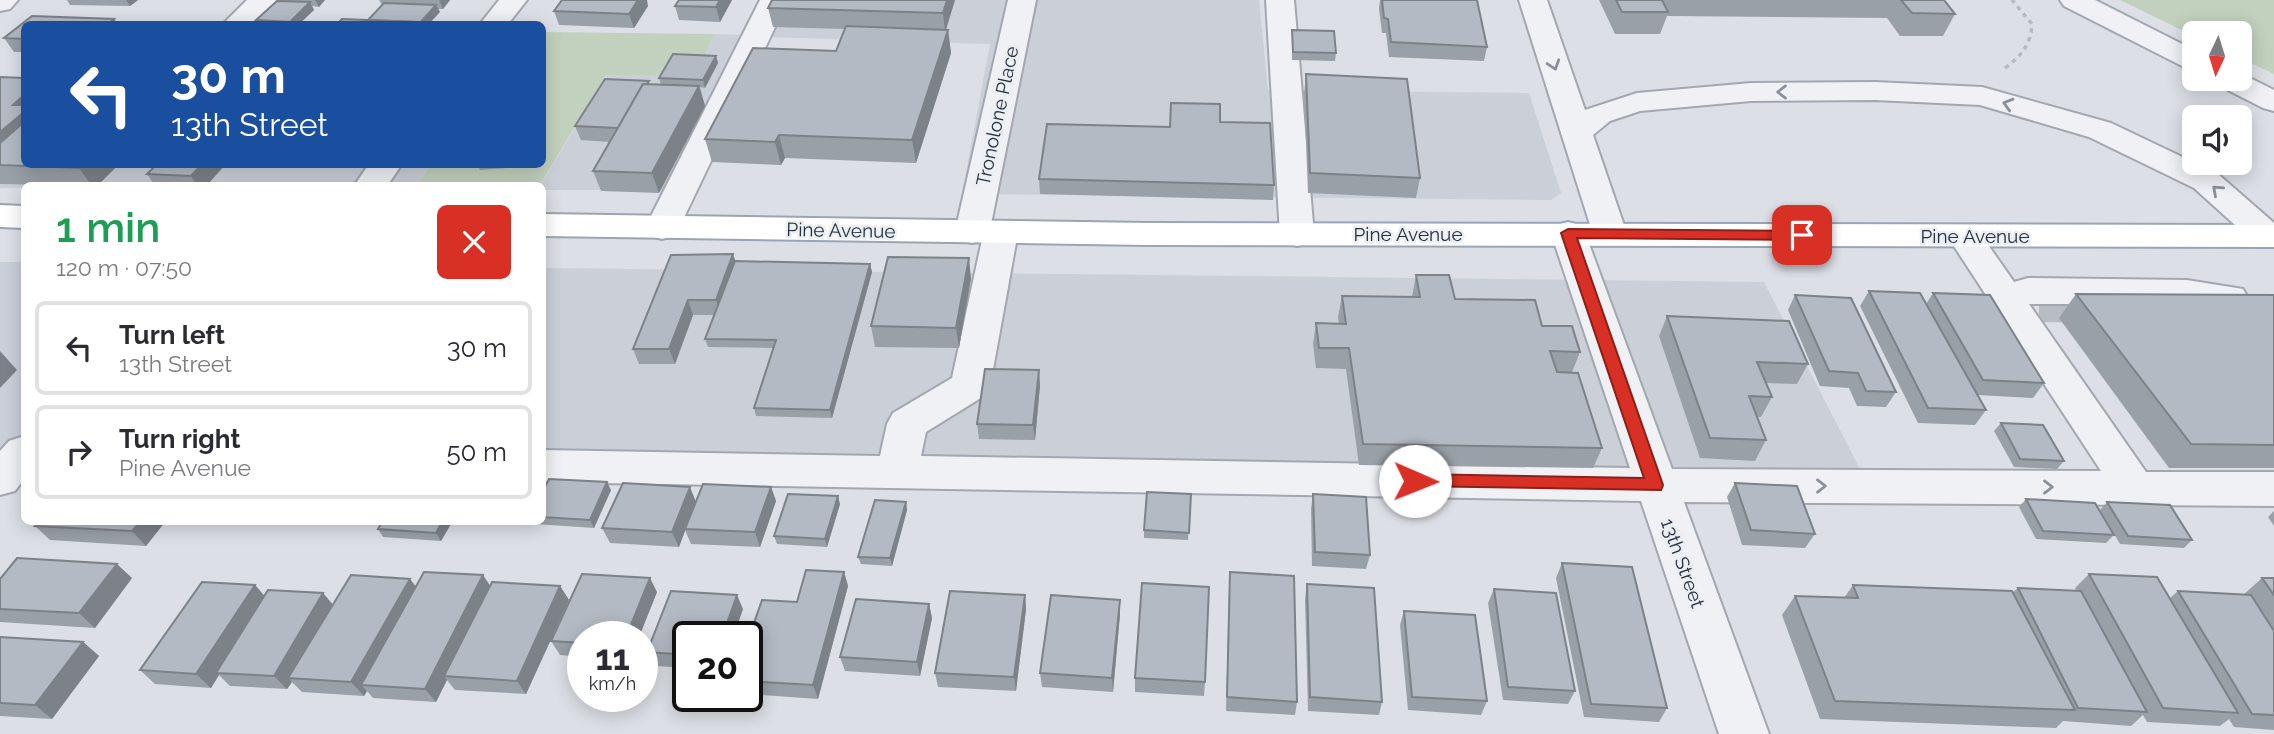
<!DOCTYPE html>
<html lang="en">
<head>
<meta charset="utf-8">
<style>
  body { margin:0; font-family:Raleway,sans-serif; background:#f7f7f7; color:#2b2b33; height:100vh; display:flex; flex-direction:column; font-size:26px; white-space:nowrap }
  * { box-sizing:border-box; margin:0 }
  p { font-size:23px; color:#7c7c81 }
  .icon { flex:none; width:38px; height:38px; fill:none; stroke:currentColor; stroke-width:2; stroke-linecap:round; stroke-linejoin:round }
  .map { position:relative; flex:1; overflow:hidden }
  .drawer { position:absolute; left:21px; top:182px; width:525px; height:343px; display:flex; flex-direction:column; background:#fff; border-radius:10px; box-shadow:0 4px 18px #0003 }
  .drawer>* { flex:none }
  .guide { position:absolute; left:21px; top:21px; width:525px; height:147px; border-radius:10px; box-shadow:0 4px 18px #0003; background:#1a4fa0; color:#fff; overflow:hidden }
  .needle { width:46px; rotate:184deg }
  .controls { position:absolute; left:2182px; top:21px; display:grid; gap:14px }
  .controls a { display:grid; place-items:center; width:70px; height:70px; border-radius:10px; background:#fff; box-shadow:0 4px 18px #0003; font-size:35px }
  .speed { position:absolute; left:567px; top:621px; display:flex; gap:14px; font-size:35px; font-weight:700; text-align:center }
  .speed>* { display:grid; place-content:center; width:91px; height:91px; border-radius:50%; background:#fff; box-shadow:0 4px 18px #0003; line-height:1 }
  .speed small { font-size:18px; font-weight:400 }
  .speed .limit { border:4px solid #111; border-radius:10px; background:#fff; color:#111 }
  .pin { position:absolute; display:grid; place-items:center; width:60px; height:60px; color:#fff; margin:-30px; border-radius:14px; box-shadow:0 4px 10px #0006 }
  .me { position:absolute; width:77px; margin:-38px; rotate:91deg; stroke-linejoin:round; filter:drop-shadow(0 0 5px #0008) }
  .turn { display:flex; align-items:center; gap:24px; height:147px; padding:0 35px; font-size:32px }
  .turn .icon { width:91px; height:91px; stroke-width:2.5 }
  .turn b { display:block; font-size:49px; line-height:60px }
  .round { display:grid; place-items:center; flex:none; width:74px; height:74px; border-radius:10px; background:#f7f7f7 }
  .head { display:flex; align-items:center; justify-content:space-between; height:119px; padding:0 35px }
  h1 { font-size:42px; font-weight:600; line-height:52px; color:#1e9e55 }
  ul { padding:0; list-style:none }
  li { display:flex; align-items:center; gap:21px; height:94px; margin:0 14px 10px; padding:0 21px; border:4px solid #e1e1e2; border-radius:10px }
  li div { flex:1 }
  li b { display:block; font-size:26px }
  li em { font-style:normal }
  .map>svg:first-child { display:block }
  .built { fill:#cacfd8 }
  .green { fill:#c2d1bd }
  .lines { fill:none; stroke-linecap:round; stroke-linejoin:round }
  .minor-tunnel { stroke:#b8bdc4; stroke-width:32; stroke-dasharray:32 16; stroke-linecap:butt }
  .minor-casing { stroke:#a2a7b0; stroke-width:4 }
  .major-casing { stroke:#9ba5b2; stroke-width:4 }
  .path { stroke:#b7bbc1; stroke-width:3.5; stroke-dasharray:4.5 4.5; stroke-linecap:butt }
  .minor { fill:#eff1f5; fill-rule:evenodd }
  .major { fill:#fff; fill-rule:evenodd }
  .wall { fill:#9aa0a8 }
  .shaded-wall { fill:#7d8288 }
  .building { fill:#b3bac3; stroke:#7d8288; stroke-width:2 }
  .oneway { stroke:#8a9099 }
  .route { fill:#d93025; stroke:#8d1f18; stroke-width:2 }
  .labels { text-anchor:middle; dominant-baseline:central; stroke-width:5; stroke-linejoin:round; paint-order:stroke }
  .street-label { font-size:19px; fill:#262f3d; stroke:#ebeff4 }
</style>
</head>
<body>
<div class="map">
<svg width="2274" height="734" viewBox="0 0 2274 734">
  <rect width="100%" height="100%" fill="#dce0e6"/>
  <g class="built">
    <polygon points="763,0 1259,0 1268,90 1529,93 1561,193 1551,200 962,194 990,44 767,37 697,190 543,190 542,186 540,186 607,75 661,75 667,60 703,60 714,34 747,35"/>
    <polygon points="0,77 24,77 24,164 431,165 416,185 24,186 24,188 0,188"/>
    <polygon points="0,262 24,262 24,450 4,450 0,455"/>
    <polygon points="543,268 1764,282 1864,477 543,458"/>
  </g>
  <g class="green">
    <polygon points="2120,0 2274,0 2274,74 2240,58 2240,33 2194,33 2194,36"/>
    <polygon points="543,32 714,34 703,60 667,60 661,75 606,75 540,185 416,186 431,165 542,164"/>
  </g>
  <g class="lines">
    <polyline class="minor-tunnel" points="2039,306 2097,307"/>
    <defs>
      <g id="minor">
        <polygon points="0,0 18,0 10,9 0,11"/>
        <polygon points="247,0 277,0 253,24 223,24"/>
        <polygon points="499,0 527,0 508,24 480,24"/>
        <polygon points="760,0 788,0 679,228 674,236 662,239 650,236 645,228"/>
        <polygon points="1008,0 1036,0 991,224 1001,221 1013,224 1018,232 990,386 984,396 926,432 921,456 1630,468 1551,233 1556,225 1568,222 1580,225 1585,233 1672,469 2101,471 1948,237 1953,229 1965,226 1977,229 2014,282 2028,278 2187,280 2243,289 2248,298 2243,307 2230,310 2187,304 2029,304 2146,472 2274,472 2274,506 1684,502 1769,734 1719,734 1641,501 542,482 542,450 880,456 887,424 893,413 952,378 982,240 972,243 960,240 955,232"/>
        <polygon points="1266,0 1294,0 1314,235 1309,243 1297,246 1285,243 1280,235"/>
        <polygon points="1519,0 1547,0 1585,110 1637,93 1751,83 1875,82 1982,87 2111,123 2218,174 2274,223 2274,246 2268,247 2256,244 2194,188 2089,137 1980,105 1875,100 1751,101 1640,111 1610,121 1593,135 1627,234 1622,242 1610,245 1598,242 1593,234"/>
        <polygon points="2060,0 2095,0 2194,50 2194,70 2184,67 2064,6"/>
        <polygon points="2240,73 2274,90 2274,111 2263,108 2218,85 2214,79 2240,79"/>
        <polygon points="369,164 402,164 387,186 354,186"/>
        <polygon points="24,436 24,479 15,491 0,495 0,451 9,441"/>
      </g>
      <g id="major">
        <polygon points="0,205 24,206 24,228 0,227"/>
        <polygon points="542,214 1148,223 2274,225 2274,247 1148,245 542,236"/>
      </g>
    </defs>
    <use href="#minor" class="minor-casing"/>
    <use href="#major" class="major-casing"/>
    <path class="path" d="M 2005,68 C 2021,56 2031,45 2032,24 L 2012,0"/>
    <use href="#minor" class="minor"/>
    <use href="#major" class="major"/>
  </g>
  <g class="wall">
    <polygon points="67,0 138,0 130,6 70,5"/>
    <polygon points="280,0 325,0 319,7 312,6 314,10 299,24 258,24 256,20 280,1"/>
    <polygon points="379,0 450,0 443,9 438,9 440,12 368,20 382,5"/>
    <polygon points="732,0 720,22 679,20 675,6"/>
    <polygon points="955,0 946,30 948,30 951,53 916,163 785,158 781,165 712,162 705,139 836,51 845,29 773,27 768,8"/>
    <polygon points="1380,0 1477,0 1487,47 1484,61 1389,57 1386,33 1382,33 1379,9"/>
    <polygon points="1599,0 1944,0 1955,14 1943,36 1900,36 1887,18 1667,16 1660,34 1615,34"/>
    <polygon points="648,6 634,28 559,25 554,11"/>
    <polygon points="32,16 114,19 118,24 24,24 24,52 14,52 4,38"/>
    <polygon points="1292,30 1336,53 1335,61 1292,60"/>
    <polygon points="716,56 718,63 705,88 700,87 705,106 659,193 601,191 593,171 610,142 581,140 575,126 650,84 661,85 659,78"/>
    <polygon points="1306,74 1420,178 1416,198 1308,193 1304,94"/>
    <polygon points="0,77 24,164 119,164 97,186 0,184"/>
    <polygon points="1220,122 1274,185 1273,200 1040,194 1039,179 1170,127"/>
    <polygon points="226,164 206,186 155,186 147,174"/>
    <polygon points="477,164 522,164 521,167 480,170"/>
    <polygon points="733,254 735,261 870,264 872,272 832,418 756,416 754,408 774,348 708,347 705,339 715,315 693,315 675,364 639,364 633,349"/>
    <polygon points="1416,275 1455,299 1542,326 1580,352 1572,372 1557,372 1602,448 1593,468 1359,465 1346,369 1316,368 1313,344 1316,323 1339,324 1338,317 1342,296 1412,297"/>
    <polygon points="971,278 959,348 875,347 871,326"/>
    <polygon points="1869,291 1926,304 1933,293 2044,383 2033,398 1977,395 1986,410 1975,425 1918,423 1860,306"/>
    <polygon points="2076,294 2274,295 2274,468 2169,468 2059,318"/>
    <polygon points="1795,295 1896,392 1886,407 1857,406 1849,388 1820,386 1788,310"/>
    <polygon points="1667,316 1808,364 1797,384 1766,383 1772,397 1761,417 1757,417 1766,440 1755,461 1700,458 1659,336"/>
    <polygon points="1040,385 1035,440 979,439 977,424"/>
    <polygon points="2001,423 2064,461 2057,469 2014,467 1994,431"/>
    <polygon points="1735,483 1815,534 1805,548 1742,545 1727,497"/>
    <polygon points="771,487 776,501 760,547 691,544 685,530 679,547 610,543 602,528 696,501"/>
    <polygon points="611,490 594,528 535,524 533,522 542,522 542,492"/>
    <polygon points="1191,494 1188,540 1144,538 1144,530"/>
    <polygon points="1313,494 1370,555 1366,569 1312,566 1311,509"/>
    <polygon points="2026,499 2114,535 2106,543 2036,539 2019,507"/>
    <polygon points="906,502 907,510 892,566 861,564 858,557"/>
    <polygon points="2107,502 2192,540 2184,548 2120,544 2100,510"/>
    <polygon points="840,504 827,547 777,544 774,536"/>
    <polygon points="2274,511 2274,526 2268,517"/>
    <polygon points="39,522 165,522 146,546 50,540 35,526"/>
    <polygon points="452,522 441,541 383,537 378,529"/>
    <polygon points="1562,563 1667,708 1659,722 1584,717 1556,578"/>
    <polygon points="844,572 848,586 818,699 747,694 747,643 797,602"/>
    <polygon points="1230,572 1297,702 1295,715 1226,711 1229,587"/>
    <polygon points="2089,574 2170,598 2178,591 2243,595 2262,578 2274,578 2274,730 2234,727 2229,719 2220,726 2147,722 2143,715 2131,726 2063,721 2056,728 1820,719 1782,615 1795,596 1844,598 1853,585 2013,592 2018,588 2077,591 2075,588"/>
    <polygon points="132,578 95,628 0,622 0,609"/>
    <polygon points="1307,584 1382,702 1379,715 1308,711 1305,599"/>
    <polygon points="255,585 264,596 333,605 416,587 560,586 569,600 526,694 455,690 447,680 436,702 373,698 367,691 364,696 302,692 292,682 287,689 230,686 219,675 211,688 155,684 140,670"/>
    <polygon points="1494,589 1575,691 1568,704 1503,700 1488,603"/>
    <polygon points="657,592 639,637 583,637 583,657 560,655 551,641"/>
    <polygon points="1025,595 1026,609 1016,691 938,687 935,673"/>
    <polygon points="929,604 932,618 920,676 845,671 840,657"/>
    <polygon points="743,609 733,637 688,637 688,668 655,666 647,652"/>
    <polygon points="1404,611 1487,701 1481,715 1408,710 1400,625"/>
    <polygon points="1120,614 1113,692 1042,687 1040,673"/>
    <polygon points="0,637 83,642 99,656 52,719 0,716"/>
    <polygon points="1135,678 1205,682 1204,696 1135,692"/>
  </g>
  <g class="shaded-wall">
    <polygon points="126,0 138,0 130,6"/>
    <polygon points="315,0 325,0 319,7"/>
    <polygon points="439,0 450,0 443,9"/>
    <polygon points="638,0 647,0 648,6 634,28 629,14"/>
    <polygon points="720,0 732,0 720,22 716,7"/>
    <polygon points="947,0 955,0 945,32 943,13"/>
    <polygon points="310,2 314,10 299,24 291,24 290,22"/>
    <polygon points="436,5 440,12 429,24 419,24"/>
    <polygon points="114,19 118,24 108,24"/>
    <polygon points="948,30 951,53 916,163 912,140"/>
    <polygon points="716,56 718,63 705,88 703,80"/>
    <polygon points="699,86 705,106 659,193 652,173"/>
    <polygon points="24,95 24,145 0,165 0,132 13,105"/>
    <polygon points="779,135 785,158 781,165 775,142"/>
    <polygon points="83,164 119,164 97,186 92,186 79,168"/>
    <polygon points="202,164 226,164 206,186 197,186 191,176"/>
    <polygon points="733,254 738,269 721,315 716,300"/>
    <polygon points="969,258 971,278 959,348 956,328"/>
    <polygon points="870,264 872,272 832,418 830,410"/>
    <polygon points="688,300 693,315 675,364 669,349"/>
    <polygon points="0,351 17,370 0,388"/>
    <polygon points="1039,370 1040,385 1035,440 1033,425"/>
    <polygon points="607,482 611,490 594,528 590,520"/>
    <polygon points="690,487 696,502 679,547 672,532"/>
    <polygon points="771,487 776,501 760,547 755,532"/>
    <polygon points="838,496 840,504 827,547 825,539"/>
    <polygon points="906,502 907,510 892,566 890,558"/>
    <polygon points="140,522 165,522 146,546 132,531"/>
    <polygon points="442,522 452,522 441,541 436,533"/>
    <polygon points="117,564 132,578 95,628 79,613"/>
    <polygon points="844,572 848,586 818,699 813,685"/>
    <polygon points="483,575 493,590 444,676 447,680 436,702 425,689"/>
    <polygon points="650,578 657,592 639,637 626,637"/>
    <polygon points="410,579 421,593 361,685 367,691 364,696 351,682"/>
    <polygon points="255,585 268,600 216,673 219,675 211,688 196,674"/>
    <polygon points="560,586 569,600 526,694 517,681"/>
    <polygon points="323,593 335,607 288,678 292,682 287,689 274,676"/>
    <polygon points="737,595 743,609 733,637 722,637"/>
    <polygon points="1025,595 1026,609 1016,691 1014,677"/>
    <polygon points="1120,600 1120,614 1113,692 1112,678"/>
    <polygon points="929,604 932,618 920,676 917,662"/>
    <polygon points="83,642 99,656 52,719 35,705"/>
  </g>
  <g class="building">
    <polygon points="562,0 638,0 629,14 554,11"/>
    <polygon points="679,0 720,0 716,7 675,6"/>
    <polygon points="772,0 947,0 943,13 768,8"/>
    <polygon points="1382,0 1477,0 1487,47 1391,42 1388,19 1384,18"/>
    <polygon points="1616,0 1662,0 1668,12 1622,12"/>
    <polygon points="1901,0 1944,0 1955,14 1912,13"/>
    <polygon points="277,1 310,2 290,22 256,20"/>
    <polygon points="384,3 436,5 419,24 418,24 416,22 368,20"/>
    <polygon points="32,16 114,19 108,24 24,24 24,39 4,38"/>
    <polygon points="342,19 416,22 414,24 337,24"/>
    <polygon points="846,26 948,30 912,140 779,135 775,142 705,139 753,48 836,51"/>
    <polygon points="1292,30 1334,31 1336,53 1293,52"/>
    <polygon points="673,54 716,56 703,80 659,78"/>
    <polygon points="1306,74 1407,79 1420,178 1310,173"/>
    <polygon points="0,77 24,78 24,95 13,105 24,105 24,112 0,132"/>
    <polygon points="605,79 649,81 647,84 643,84 618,128 575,126"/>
    <polygon points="643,84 699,86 652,173 593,171"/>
    <polygon points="1171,103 1220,104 1220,122 1270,123 1274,185 1039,179 1047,124 1170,127"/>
    <polygon points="24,122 24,164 83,164 79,168 0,165 0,143"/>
    <polygon points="157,164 202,164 191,176 147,174"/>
    <polygon points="733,254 716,300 688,300 669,349 633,349 671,255"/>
    <polygon points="888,257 969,258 956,328 871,326"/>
    <polygon points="735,261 870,264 830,410 754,408 776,340 705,339"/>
    <polygon points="1416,275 1449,275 1455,299 1535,300 1542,326 1572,326 1580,352 1550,351 1557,372 1578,373 1602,448 1363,444 1349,348 1319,348 1316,323 1346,324 1342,296 1420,297"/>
    <polygon points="1869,291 1920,293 1986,410 1928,408"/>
    <polygon points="1933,293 1990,295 2044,383 1983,380"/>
    <polygon points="2076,294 2274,295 2274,445 2191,444"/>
    <polygon points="1795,295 1851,298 1896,392 1866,391 1858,373 1829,371"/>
    <polygon points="1667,316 1789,321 1808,364 1757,362 1772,397 1749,396 1766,440 1710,438"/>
    <polygon points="985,369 1039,370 1033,425 977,424"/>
    <polygon points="2001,423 2043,425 2064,461 2020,459"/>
    <polygon points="549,479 607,482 590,520 542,517 542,492"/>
    <polygon points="623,483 690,487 672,532 602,528"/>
    <polygon points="1735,483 1797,486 1815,534 1751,530"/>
    <polygon points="703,484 771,487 755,532 685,529"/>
    <polygon points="1147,492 1191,494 1189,533 1144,530"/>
    <polygon points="788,494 838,496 825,539 774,536"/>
    <polygon points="1313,494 1366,497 1370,555 1315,552"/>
    <polygon points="2026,499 2095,503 2114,535 2043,531"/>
    <polygon points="875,500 906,502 890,558 858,557"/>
    <polygon points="2107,502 2170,505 2192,540 2128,536"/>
    <polygon points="39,522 140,522 132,531 35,526"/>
    <polygon points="382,522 442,522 436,533 378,529"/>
    <polygon points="17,558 117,564 79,613 0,609 0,579"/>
    <polygon points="1562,563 1632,567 1667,708 1591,704"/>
    <polygon points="806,570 844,572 813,685 747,681 747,643 762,600 797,602"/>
    <polygon points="424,572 483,575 425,689 361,685"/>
    <polygon points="1230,572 1294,576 1297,702 1227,697"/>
    <polygon points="582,574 650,578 626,637 583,637 583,643 551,641"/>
    <polygon points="2089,574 2157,577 2238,713 2163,708"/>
    <polygon points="351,575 410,579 351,682 288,678"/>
    <polygon points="2262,578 2274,578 2274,595"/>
    <polygon points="202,582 255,585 196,674 140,670"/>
    <polygon points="492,582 560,586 517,681 444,676"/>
    <polygon points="1142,583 1209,587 1205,682 1135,678"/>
    <polygon points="1307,584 1374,588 1382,702 1310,697"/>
    <polygon points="1853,585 2012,591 2075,710 1835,701 1795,596 1858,598"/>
    <polygon points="2018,588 2081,591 2147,712 2078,708"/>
    <polygon points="1494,589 1556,593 1575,691 1508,687"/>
    <polygon points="268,590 323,593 274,676 216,673"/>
    <polygon points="671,591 737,595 722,637 688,637 688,655 647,652"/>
    <polygon points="950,591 1025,595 1014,677 935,673"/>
    <polygon points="2178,591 2251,595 2274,631 2274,715 2252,714"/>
    <polygon points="1051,595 1120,600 1112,678 1040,673"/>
    <polygon points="856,599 929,604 917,662 840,657"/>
    <polygon points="1404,611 1475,615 1487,701 1412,697"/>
    <polygon points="0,637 83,642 35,705 0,703"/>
  </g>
  <defs><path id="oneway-chevron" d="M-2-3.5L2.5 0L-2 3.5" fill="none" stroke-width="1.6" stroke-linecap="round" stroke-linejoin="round" transform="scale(1.75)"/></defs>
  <g class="oneway">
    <use href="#oneway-chevron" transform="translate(1554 65) rotate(72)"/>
    <use href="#oneway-chevron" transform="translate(1782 92) rotate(180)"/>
    <use href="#oneway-chevron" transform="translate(2008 104) rotate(-164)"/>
    <use href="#oneway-chevron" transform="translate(2217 190) rotate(-138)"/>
    <use href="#oneway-chevron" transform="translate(1821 486)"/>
    <use href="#oneway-chevron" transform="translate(2048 487)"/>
  </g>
  <polygon class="route" points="1568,229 1802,231 1809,235 1802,240 1577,238 1663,485 1661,490 1409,486 1407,481 1409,476 1415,474 1644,478 1561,233"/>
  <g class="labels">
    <g class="street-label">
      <text transform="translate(997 116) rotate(-78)">Tronolone Place</text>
      <text transform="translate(841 230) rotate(1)">Pine Avenue</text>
      <text x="1408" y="234">Pine Avenue</text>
      <text x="1975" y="236">Pine Avenue</text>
      <text transform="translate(1683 563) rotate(70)">13th Street</text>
    </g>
  </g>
</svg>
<div class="controls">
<a><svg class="needle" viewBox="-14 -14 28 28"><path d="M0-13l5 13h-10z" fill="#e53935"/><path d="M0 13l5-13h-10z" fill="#7c7c81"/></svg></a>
<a><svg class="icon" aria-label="sound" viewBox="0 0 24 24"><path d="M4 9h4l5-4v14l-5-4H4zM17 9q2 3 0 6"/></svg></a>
</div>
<div class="speed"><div>11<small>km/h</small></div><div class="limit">20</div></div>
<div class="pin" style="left:1802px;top:235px;background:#d93025"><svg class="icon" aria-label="arrive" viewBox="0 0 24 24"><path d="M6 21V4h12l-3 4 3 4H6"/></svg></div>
<svg class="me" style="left:1415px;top:481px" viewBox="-20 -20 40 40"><circle r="19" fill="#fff"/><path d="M0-13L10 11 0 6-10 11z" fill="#d93025"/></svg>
<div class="guide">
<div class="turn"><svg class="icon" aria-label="left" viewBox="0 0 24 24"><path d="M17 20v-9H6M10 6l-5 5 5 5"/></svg><div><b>30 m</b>13th Street</div></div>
</div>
<section class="drawer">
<div class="head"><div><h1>1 min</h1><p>120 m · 07:50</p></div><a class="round" style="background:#d93025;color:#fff"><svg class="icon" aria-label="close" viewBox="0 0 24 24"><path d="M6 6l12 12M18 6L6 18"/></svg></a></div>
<ul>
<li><svg class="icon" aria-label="left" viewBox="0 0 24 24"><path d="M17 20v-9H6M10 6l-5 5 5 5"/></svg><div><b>Turn left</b><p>13th Street</p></div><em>30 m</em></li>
<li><svg class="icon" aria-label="right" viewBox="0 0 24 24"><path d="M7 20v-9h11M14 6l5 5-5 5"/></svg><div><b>Turn right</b><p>Pine Avenue</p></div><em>50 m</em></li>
</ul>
</section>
</div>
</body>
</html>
